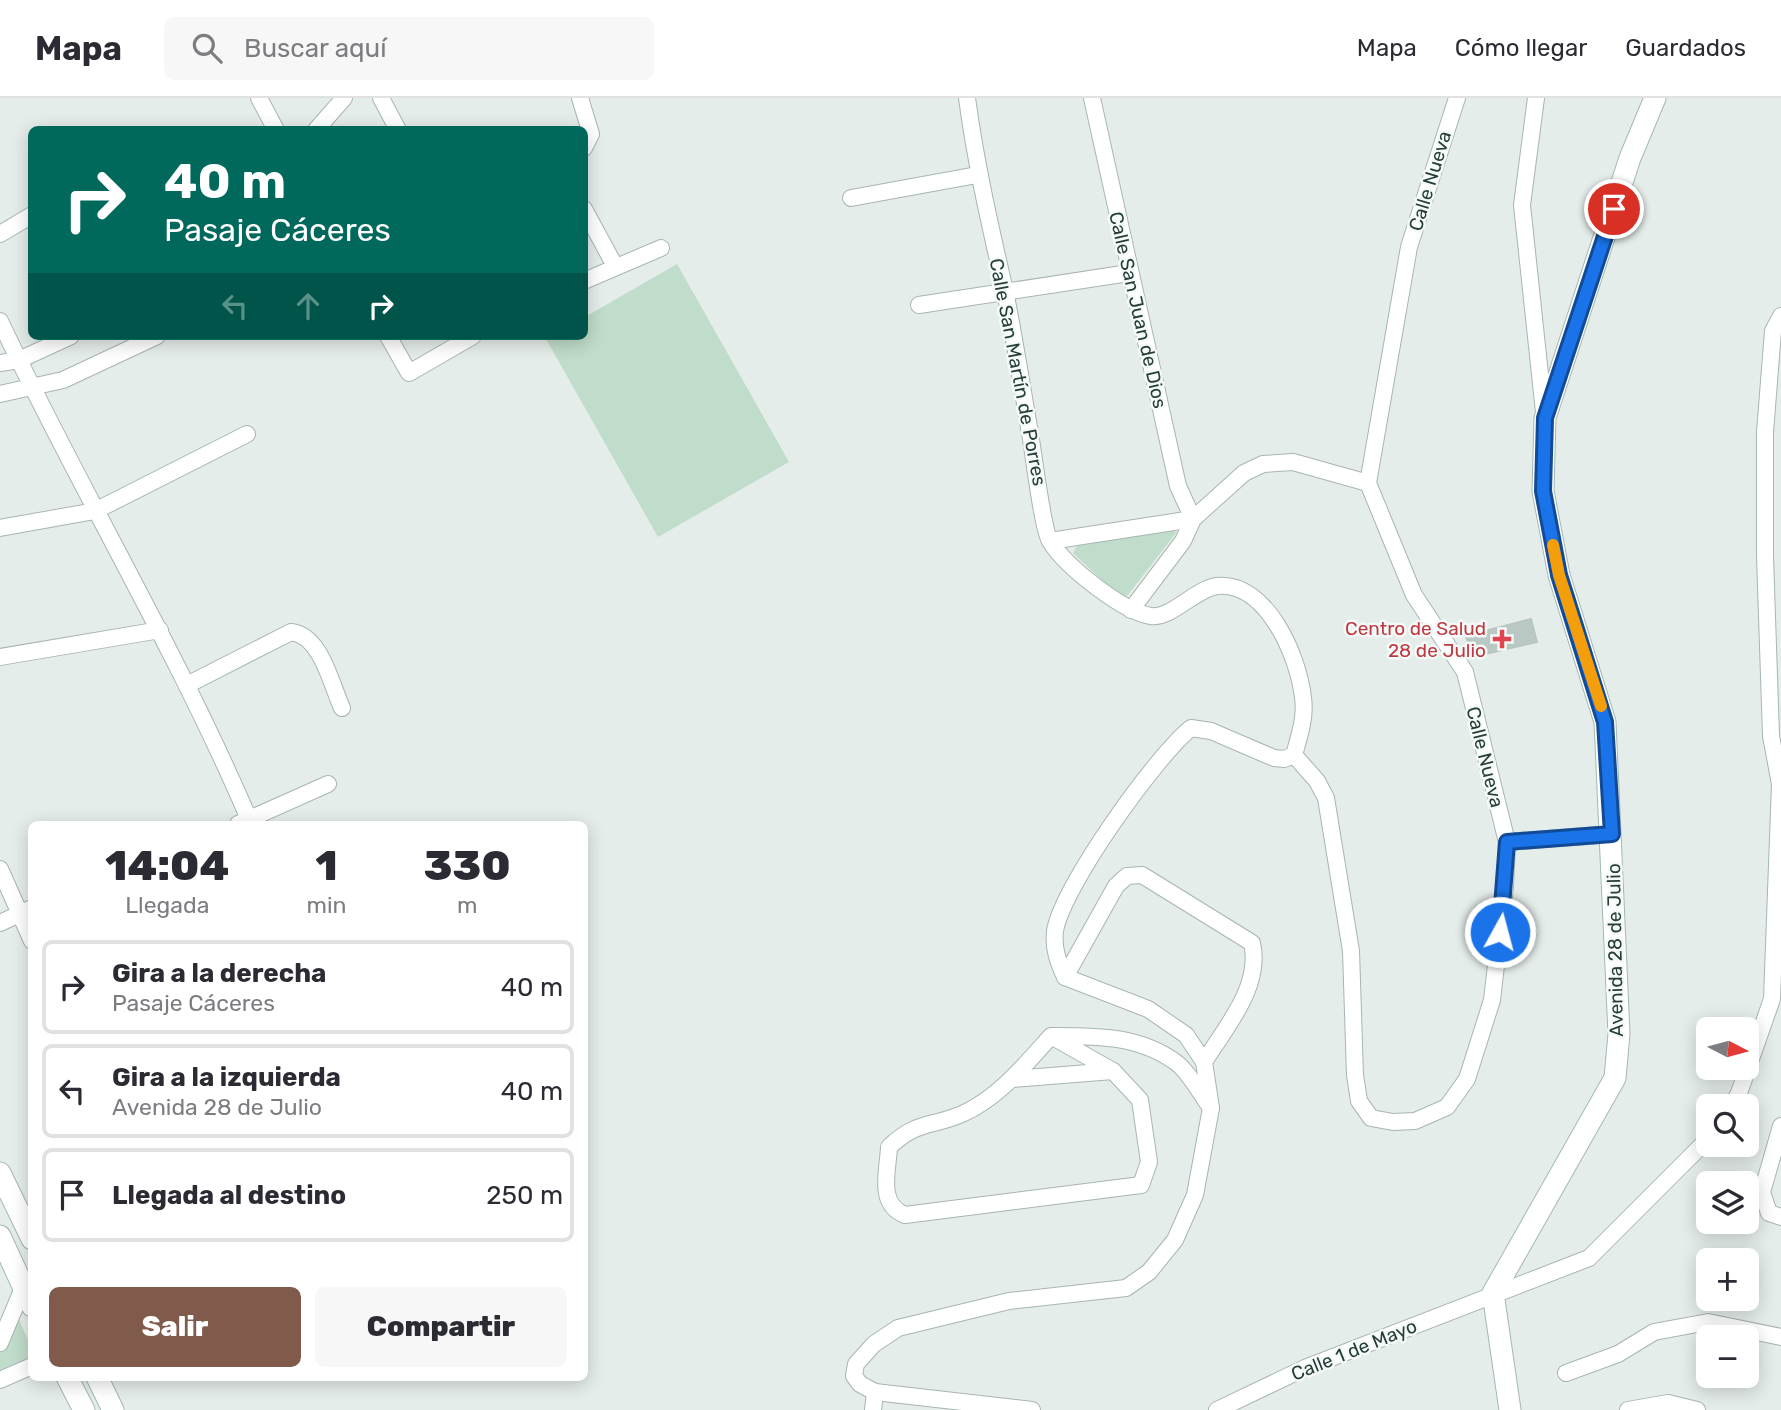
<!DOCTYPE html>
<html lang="es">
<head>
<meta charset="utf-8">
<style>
  body { margin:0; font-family:Rubik,sans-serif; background:#f7f7f7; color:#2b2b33; height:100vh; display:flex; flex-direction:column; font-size:26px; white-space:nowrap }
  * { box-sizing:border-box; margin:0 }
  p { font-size:23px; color:#7c7c81 }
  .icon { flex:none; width:38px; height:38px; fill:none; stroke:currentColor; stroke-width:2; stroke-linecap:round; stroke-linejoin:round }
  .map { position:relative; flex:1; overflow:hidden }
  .details { position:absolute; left:28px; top:723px; width:560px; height:560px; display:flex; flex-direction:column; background:#fff; border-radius:10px; box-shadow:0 4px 18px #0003 }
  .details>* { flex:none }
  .hud { position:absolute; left:28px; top:28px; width:560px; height:214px; border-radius:10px; box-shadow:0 4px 18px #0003; background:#00695c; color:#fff; overflow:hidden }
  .needle { width:46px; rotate:96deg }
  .tools { position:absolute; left:1696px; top:919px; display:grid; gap:14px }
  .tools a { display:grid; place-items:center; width:63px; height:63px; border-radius:10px; background:#fff; box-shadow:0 4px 18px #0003; font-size:35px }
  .pin { position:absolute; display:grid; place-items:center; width:60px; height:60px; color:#fff; margin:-30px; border:4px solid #fff; border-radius:50%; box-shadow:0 2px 7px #0007 }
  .me { position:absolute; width:77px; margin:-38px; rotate:7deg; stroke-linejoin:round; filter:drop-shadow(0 0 5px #0008) }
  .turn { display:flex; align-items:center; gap:24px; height:147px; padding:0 21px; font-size:32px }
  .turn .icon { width:91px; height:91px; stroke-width:2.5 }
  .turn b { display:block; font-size:49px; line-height:60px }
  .lanes { display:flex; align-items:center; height:66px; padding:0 21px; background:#0003; justify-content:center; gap:35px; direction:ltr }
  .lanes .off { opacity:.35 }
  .eta { display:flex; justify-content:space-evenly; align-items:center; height:119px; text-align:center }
  .eta b { font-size:42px; font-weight:800; line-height:49px }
  .cta { display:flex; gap:14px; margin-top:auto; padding:14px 21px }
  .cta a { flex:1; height:80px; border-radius:10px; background:#805b4b; color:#fff; font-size:28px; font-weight:800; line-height:80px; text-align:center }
  .cta a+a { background:#f7f7f7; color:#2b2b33 }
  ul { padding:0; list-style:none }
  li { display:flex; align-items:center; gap:21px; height:94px; margin:0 14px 10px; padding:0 7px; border:4px solid #e1e1e2; border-radius:10px }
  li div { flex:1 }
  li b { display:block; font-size:26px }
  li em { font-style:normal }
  header { display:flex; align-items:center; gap:42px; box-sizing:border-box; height:98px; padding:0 35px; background:#fff; border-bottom:2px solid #e1e1e2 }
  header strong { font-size:33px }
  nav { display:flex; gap:38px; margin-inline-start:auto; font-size:24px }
  .search { width:490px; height:63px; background:#f7f7f7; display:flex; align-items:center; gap:18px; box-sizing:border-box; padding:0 24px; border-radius:10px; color:#7c7c81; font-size:26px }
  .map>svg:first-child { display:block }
  .green { fill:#c0dcca }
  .building { fill:#bac8c4; stroke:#b8c6c2; stroke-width:2 }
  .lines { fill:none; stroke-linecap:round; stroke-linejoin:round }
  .street-casing { stroke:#a8b5b2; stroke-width:18 }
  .secondary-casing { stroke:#a4b8b3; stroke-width:23 }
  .street { stroke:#fff; stroke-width:16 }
  .secondary { stroke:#fff; stroke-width:21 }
  .route-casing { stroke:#114b97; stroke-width:18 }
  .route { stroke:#1a73e8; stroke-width:12 }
  .slow { stroke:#f59e0b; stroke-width:12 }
  .health-dot { fill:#e0444e; stroke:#f5faf8; stroke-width:2.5 }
  .labels { text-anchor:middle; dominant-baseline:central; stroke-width:5; stroke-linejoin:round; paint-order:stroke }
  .street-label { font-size:19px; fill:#253e3a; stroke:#f5faf8 }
  .health-label { font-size:19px; fill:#be3a42; stroke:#f5faf8; text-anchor:end }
</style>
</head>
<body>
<header>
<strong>Mapa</strong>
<div class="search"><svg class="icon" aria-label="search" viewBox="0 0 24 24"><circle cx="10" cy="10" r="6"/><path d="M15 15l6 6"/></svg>Buscar aquí</div>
<nav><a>Mapa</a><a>Cómo llegar</a><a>Guardados</a></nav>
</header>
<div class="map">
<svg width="1781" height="1312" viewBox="0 0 1781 1312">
  <rect width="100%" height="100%" fill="#e5edea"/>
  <g class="green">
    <polygon points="677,166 789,364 658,439 546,241 551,238 584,238 585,219"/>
    <polygon points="1173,431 1176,435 1127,498 1119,498 1073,455 1077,448"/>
    <polygon points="10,1201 31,1249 31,1273 0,1285 0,1224"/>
  </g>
  <polygon class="building" points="1531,521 1537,544 1472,559 1466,538"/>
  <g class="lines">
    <defs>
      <g id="street">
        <polyline points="259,0 276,32"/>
        <polyline points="381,0 398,32"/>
        <polyline points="580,0 591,36 584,50"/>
        <path d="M 967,0 C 976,67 990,127 1005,193 C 1014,238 1021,283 1029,329 C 1033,350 1042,430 1050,443 C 1065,468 1123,514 1151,518 C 1171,521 1195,491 1217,488 C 1267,483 1299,560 1303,600 C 1306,619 1299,639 1294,657 L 1284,661 L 1274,660 L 1211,633 L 1191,630 C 1156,658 1062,789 1055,833 C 1053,850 1058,864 1065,879 L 1148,911 L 1186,937 L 1204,964 L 1211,1010 L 1195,1097 L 1175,1142 L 1149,1174 L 1126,1190 L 1009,1203 L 898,1230 L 874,1246 L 856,1266 L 854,1278 L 860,1286 L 875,1294 L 1032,1312"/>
        <polyline points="1536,0 1522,107 1544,314"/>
        <polyline points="316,32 344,0"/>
        <polyline points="851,100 977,77"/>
        <polyline points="584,111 615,168"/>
        <polyline points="0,136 32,117"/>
        <polyline points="584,183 661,150"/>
        <polyline points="919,207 1129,175"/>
        <path d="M 0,223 C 80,392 178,554 251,726"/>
        <polyline points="388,238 409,275 473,238"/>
        <polyline points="0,265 19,262 71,238"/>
        <polyline points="0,296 63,282 157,238"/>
        <polyline points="0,430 95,413 247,336"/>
        <polyline points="1050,443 1193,421 1178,388 1092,0"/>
        <polyline points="1131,512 1183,443 1193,421 1244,375 1263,366 1293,364 1368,385"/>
        <polyline points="0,559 160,532"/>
        <path d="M 187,587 L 291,534 C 321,537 331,586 342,610"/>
        <polyline points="1294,657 1317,683 1326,700 1351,853 1355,977 1359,1003 1371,1020 1393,1024 1415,1023 1447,1009 1467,981 1492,902 1505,789 1507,744 1465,574 1414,497 1368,385 1409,149 1457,0"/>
        <polyline points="238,726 328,686"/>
        <polyline points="1507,744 1612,736"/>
        <polyline points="0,771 32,843"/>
        <polyline points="0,825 32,810"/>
        <path d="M 1065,879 L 1116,788 L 1127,778 L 1142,777 L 1252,845 C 1262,888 1226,929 1204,964"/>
        <path d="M 1051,938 L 1113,973 L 1140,1002 L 1149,1064 L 1141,1087 L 905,1117 C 877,1106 888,1073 889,1049 C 918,1022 929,1030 962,1016 C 998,1000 1025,967 1051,938 C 1096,938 1140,937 1178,966 C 1191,977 1201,997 1211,1010"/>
        <polyline points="1012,981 1113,973"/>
        <polyline points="1732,1008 1739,995 1772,901 1780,686 1771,638 1765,459 1765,334 1773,233 1781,218"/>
        <polyline points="1781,1028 1762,1094 1769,1115 1781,1119"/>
        <polyline points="0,1245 23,1190"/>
        <polyline points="1566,1275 1618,1256 1654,1234 1708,1224 1781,1239"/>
        <polyline points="0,1282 32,1268"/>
        <polyline points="873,1312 875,1294"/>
        <polyline points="1217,1312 1305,1270 1589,1160 1708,1041"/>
        <polyline points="1628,1312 1668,1305 1697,1312"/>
      </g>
      <g id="secondary">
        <polyline points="0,1075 32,1141"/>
        <polyline points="0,1138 32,1208"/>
        <polyline points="67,1279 84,1312"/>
        <polyline points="97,1279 113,1312"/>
        <polyline points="1510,1312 1493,1195 1615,980 1619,936 1605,624 1559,477 1543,393 1545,320 1630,60 1655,0"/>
      </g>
    </defs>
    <use href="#street" class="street-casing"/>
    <use href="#secondary" class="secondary-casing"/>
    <use href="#street" class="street"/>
    <use href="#secondary" class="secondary"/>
  </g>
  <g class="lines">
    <defs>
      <polyline id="route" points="1500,834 1507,744 1612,736 1605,624 1559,477 1543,393 1545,320 1614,111"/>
    </defs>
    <use href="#route" class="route-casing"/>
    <use href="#route" class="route"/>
    <polyline class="slow" points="1553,447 1559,477 1601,608"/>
  </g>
  <path class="health-dot" d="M1498.5 530.5h7v7h7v7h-7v7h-7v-7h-7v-7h7z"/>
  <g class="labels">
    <g class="street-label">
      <text transform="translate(1430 83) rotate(-73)">Calle Nueva</text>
      <text transform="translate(1138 212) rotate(77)">Calle San Juan de Dios</text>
      <text transform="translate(1018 274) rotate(79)">Calle San Martín de Porres</text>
      <text transform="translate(1485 659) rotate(76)">Calle Nueva</text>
      <text transform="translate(1615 852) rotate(-91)">Avenida 28 de Julio</text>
      <text transform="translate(1354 1252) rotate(-22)">Calle 1 de Mayo</text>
    </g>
    <g class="health-label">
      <text x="1486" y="530">Centro de Salud<tspan x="1486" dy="22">28 de Julio</tspan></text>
    </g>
  </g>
</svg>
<div class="tools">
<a><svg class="needle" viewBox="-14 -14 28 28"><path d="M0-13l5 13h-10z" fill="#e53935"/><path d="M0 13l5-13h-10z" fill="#7c7c81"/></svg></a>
<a><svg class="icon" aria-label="search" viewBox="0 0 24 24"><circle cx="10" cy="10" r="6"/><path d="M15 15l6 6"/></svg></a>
<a><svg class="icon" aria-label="layers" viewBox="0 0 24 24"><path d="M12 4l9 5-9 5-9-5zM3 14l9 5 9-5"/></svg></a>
<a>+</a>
<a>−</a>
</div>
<div class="pin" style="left:1614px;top:111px;background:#d93025"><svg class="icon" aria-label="arrive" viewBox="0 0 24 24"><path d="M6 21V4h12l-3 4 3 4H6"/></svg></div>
<svg class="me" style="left:1500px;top:834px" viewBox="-20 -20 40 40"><circle r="17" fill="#1a73e8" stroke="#fff" stroke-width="3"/><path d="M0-11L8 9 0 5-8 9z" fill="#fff"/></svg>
<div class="hud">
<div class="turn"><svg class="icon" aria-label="right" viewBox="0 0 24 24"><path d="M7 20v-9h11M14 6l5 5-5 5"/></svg><div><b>40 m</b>Pasaje Cáceres</div></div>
<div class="lanes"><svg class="icon off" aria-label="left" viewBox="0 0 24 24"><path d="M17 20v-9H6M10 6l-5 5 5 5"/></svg><svg class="icon off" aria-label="ahead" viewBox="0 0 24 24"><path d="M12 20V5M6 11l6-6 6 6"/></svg><svg class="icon" aria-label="right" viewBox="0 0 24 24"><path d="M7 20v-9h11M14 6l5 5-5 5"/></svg></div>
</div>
<section class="details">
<div class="eta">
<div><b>14:04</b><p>Llegada</p></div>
<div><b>1</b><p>min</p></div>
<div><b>330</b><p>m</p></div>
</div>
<ul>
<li><svg class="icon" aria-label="right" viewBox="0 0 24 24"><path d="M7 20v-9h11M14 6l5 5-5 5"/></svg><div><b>Gira a la derecha</b><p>Pasaje Cáceres</p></div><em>40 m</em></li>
<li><svg class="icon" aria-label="left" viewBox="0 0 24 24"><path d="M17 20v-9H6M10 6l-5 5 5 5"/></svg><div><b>Gira a la izquierda</b><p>Avenida 28 de Julio</p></div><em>40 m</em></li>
<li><svg class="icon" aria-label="arrive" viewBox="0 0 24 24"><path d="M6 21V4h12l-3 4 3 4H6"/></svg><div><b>Llegada al destino</b></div><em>250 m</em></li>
</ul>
<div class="cta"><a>Salir</a><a>Compartir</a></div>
</section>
</div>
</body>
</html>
